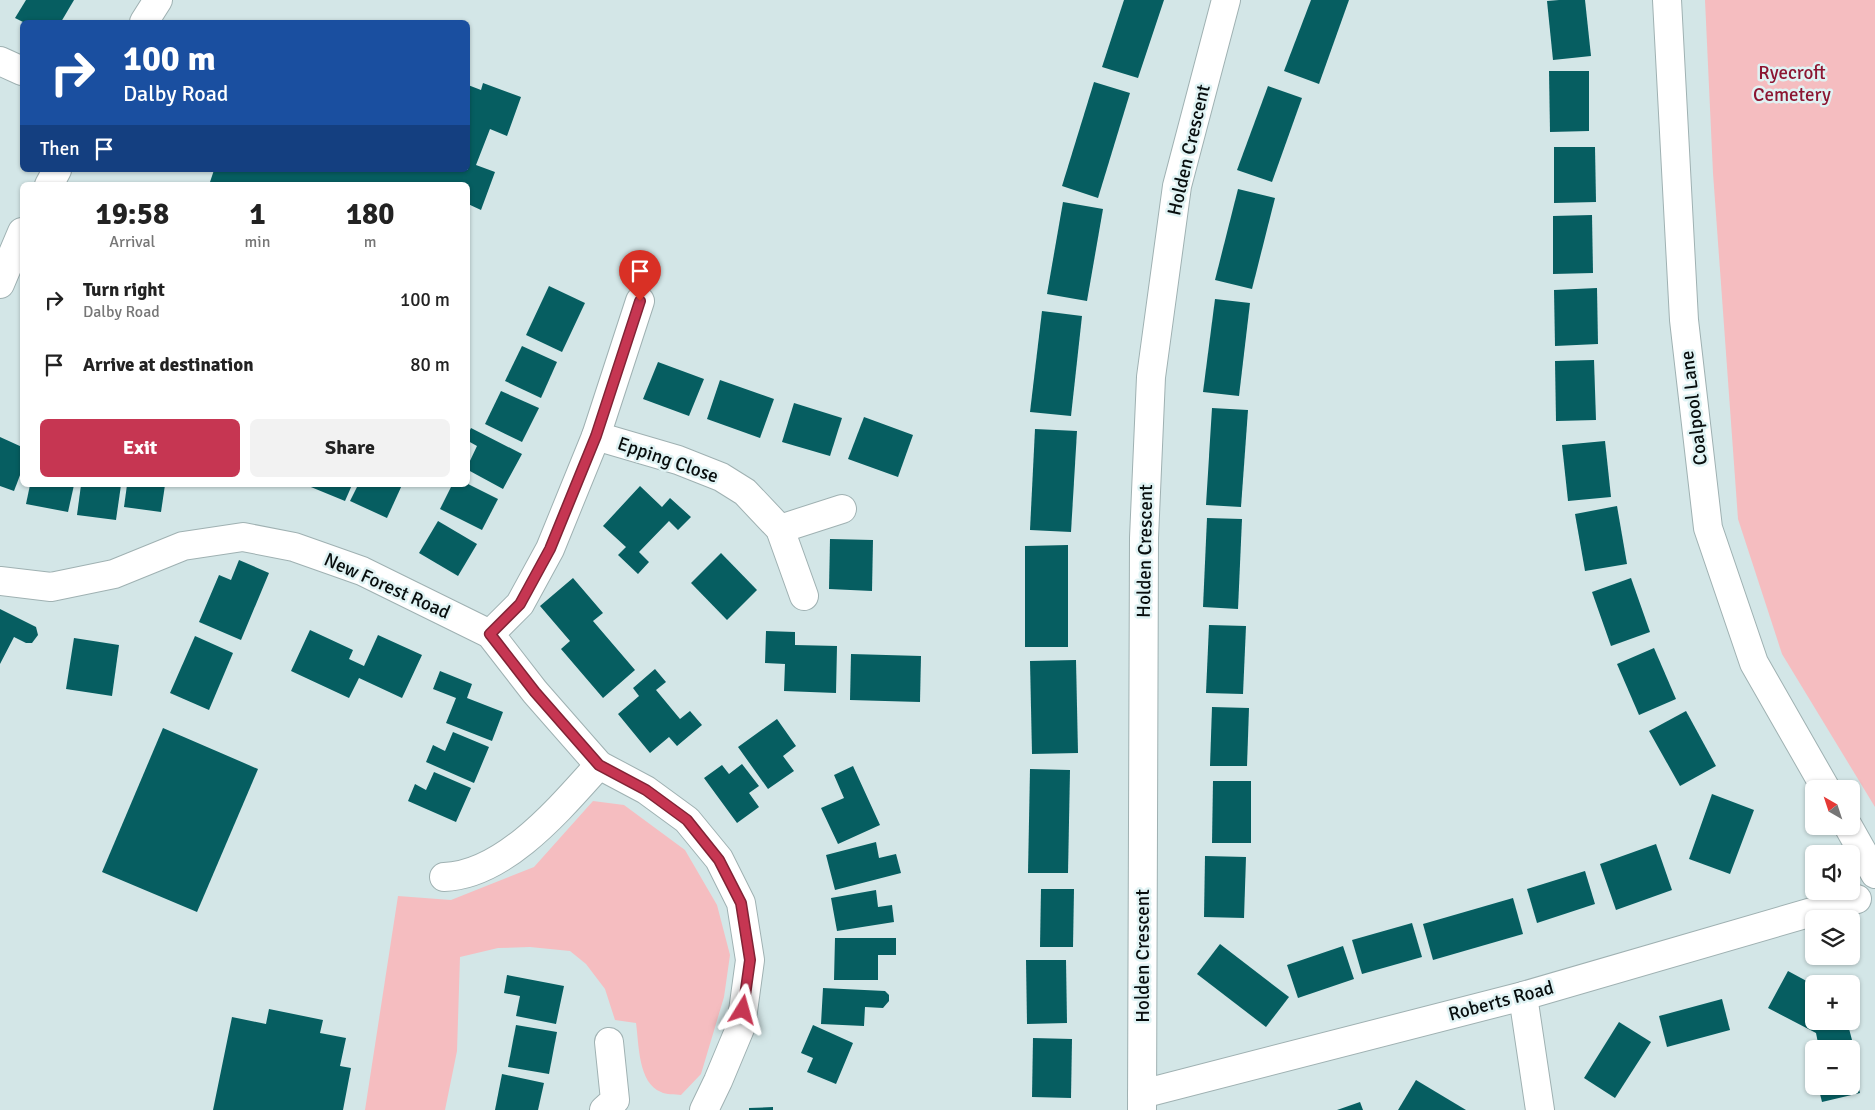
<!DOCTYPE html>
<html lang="en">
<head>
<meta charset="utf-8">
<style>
  body { margin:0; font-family:Signika,sans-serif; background:#f2f2f2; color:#222; height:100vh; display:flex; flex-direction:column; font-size:19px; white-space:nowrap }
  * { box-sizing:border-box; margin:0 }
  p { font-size:16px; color:#767676 }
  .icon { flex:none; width:28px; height:28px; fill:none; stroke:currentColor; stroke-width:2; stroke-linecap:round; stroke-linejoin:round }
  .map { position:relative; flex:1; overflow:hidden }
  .panel { position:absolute; left:20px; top:182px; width:450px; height:305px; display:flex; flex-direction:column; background:#fff; border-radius:8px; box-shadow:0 1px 4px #0004 }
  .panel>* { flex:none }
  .top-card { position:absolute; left:20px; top:20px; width:450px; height:152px; border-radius:8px; box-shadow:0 1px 4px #0004; background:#1a4fa0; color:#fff; overflow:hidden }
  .needle { width:32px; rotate:321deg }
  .buttons { position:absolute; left:1805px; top:780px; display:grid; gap:10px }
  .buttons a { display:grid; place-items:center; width:55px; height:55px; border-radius:8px; background:#fff; box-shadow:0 1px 4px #0004; font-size:25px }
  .pin { position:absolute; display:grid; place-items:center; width:42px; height:42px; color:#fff; margin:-51px -21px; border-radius:50% 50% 50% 0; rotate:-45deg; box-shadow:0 0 5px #0007 }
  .pin .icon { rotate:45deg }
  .me { position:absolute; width:55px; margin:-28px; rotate:8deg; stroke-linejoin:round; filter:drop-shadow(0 0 4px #0008) }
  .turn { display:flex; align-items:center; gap:18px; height:105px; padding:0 20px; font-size:22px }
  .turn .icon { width:65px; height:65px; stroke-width:2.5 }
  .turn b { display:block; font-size:35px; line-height:42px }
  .then { display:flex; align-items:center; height:48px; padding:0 20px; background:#0003; gap:10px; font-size:19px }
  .eta { display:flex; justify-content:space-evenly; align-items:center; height:85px; text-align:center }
  .eta b { font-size:30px; font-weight:700; line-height:35px }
  .button { display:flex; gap:10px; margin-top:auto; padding:10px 20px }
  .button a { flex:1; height:58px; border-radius:8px; background:#c63652; color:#fff; font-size:20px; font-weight:700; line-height:58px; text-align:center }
  .button a+a { background:#f2f2f2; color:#222 }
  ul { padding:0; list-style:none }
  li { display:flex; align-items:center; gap:15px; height:65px; padding:0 20px }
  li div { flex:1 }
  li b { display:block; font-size:19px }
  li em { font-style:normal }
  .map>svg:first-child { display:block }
  .green { fill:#f5bdc0 }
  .building { fill:#065e61 }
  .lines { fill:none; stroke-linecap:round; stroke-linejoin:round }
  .street-casing { stroke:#9fb1b2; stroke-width:30 }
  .secondary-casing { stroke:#9fb1b2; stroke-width:30 }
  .street { stroke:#fff; stroke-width:28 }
  .secondary { stroke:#fff; stroke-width:28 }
  .route-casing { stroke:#812335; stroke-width:12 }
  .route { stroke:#c63652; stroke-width:9 }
  .labels { text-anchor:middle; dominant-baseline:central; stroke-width:5; stroke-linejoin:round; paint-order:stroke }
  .park-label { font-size:19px; fill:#8c1632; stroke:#e0f3f4 }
  .street-label { font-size:19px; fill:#080e0e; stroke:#e0f3f4 }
</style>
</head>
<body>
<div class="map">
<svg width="1875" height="1110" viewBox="0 0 1875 1110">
  <rect width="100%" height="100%" fill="#d3e6e7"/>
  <g class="green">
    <polygon points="1705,0 1875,0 1875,807 1782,654 1738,519 1713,173"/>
    <path d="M 593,801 L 624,805 L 685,850 L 717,905 L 730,955 L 724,997 L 701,1074 L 681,1095 C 675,1094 666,1095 661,1092 C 638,1083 639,1044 636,1023 L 615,1020 L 605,989 L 586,964 L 570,951 L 530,947 L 498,948 L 460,957 L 457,1051 L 445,1110 L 365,1110 L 398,896 L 451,900 L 534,867 Z"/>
  </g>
  <g class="building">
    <polygon points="26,0 74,0 61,22 23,22 15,18"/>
    <polygon points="1124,0 1164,0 1138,78 1102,67"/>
    <polygon points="1311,0 1349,0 1319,84 1284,71"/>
    <polygon points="1559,0 1585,0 1591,56 1553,60 1547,1"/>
    <polygon points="1549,71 1589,71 1589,131 1550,132"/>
    <polygon points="1094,82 1130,93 1098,198 1062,186"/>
    <polygon points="483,83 521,97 507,136 490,129 476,165 495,172 481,210 468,204 468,185 209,185 214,170 468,170 468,85 481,90"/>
    <polygon points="1268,86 1302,98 1272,182 1237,170"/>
    <polygon points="1554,147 1595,147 1596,202 1554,203"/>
    <polygon points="1238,189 1275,198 1252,289 1215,280"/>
    <polygon points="1063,202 1103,209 1087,301 1047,294"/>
    <polygon points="1592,215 1593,273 1553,274 1553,216"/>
    <polygon points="549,286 585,303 562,352 526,335"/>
    <polygon points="1597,288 1598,344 1555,346 1554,290"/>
    <polygon points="1215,299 1250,303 1239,396 1203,392"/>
    <polygon points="1042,311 1082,316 1071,416 1030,412"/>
    <polygon points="522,346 557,362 541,398 505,381"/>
    <polygon points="1594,360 1596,420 1556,421 1555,361"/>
    <polygon points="658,362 704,379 689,416 643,399"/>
    <polygon points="720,380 774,399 760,438 707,419"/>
    <polygon points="501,391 539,408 522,442 485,424"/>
    <polygon points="794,403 842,418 830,456 782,442"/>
    <polygon points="1212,408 1248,410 1241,507 1206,505"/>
    <polygon points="864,417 913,435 898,477 848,459"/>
    <polygon points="471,428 522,454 503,489 468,470 468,465 477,446 468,441 468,434"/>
    <polygon points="1035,429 1077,431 1071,532 1030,530"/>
    <polygon points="0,437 22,447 22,470 14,491 0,486"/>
    <polygon points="1605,441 1611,497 1568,501 1562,445"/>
    <polygon points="468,484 498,499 482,530 440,509 452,485"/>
    <polygon points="30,485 74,485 68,512 26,504"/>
    <polygon points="81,485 121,485 116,520 77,515"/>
    <polygon points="127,485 165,485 161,512 124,507"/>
    <polygon points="306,485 352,485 345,501"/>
    <polygon points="358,485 402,485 387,518 350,501"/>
    <polygon points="640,486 662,507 670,498 691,517 678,530 669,521 639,552 649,562 638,574 618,555 626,547 603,526"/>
    <polygon points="1617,506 1627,564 1585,571 1575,514"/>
    <polygon points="1207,518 1242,519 1238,609 1203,607"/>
    <polygon points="438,521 477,544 458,576 419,553"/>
    <polygon points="830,539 873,540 872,591 829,589"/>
    <polygon points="1068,545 1068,647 1025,647 1025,546"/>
    <polygon points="721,553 757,590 727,620 691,583"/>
    <polygon points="239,560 269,573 241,640 199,622 219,575 231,580"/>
    <polygon points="573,578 603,613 593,621 635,670 603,698 561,649 570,641 540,606"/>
    <polygon points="1631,578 1650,632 1611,646 1592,592"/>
    <polygon points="0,609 36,627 38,635 32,643 26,643 14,637 0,664"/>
    <polygon points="1209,625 1246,626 1243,694 1206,693"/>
    <polygon points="310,630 353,650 349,659 364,666 378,635 422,655 402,698 359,678 349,698 291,671"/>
    <polygon points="766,631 795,632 795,645 837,646 836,693 784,691 785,664 765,663"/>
    <polygon points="195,636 233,653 209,710 170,693"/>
    <polygon points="74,638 119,645 112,696 66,689"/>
    <polygon points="1654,648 1676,699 1639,715 1617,664"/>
    <polygon points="851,654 921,656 920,702 850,700"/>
    <polygon points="1076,660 1078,753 1032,754 1030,661"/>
    <polygon points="655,669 666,682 656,690 680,719 690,711 702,725 677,746 669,737 650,753 618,714 639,696 633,688"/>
    <polygon points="440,671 472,684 467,698 503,712 492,741 446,723 456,698 433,689"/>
    <polygon points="1212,707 1249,708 1247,766 1210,766"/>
    <polygon points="1686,711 1716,766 1680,786 1649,731"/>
    <polygon points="777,719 796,746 783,756 794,771 768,789 738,747"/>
    <polygon points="163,728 258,769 197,912 102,872"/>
    <polygon points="453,732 489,747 474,783 426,762 433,745 445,751"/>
    <polygon points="742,764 759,786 749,793 759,807 737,823 704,778 722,765 729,774"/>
    <polygon points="853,766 880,825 838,844 821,808 844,798 834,775"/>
    <polygon points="1030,769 1070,770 1068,873 1028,873"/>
    <polygon points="434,772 471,788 456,822 408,801 415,784 426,790"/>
    <polygon points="1213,781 1251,781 1251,843 1212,843"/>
    <polygon points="1712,794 1754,810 1730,874 1689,859"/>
    <polygon points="876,842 879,858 896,854 901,873 835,890 826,855"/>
    <polygon points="1656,844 1672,890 1616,910 1600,864"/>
    <polygon points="1205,856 1246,857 1244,918 1204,917"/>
    <polygon points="1585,871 1595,904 1537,923 1527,889"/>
    <polygon points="1041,889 1074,889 1073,947 1040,947"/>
    <polygon points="876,890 878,907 892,905 894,922 837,931 831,898"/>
    <polygon points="1513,898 1523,934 1433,960 1423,924"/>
    <polygon points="1412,923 1422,957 1362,974 1352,940"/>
    <polygon points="835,938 896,938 896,955 878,955 878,980 834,980"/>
    <polygon points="1220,944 1289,997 1266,1027 1197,974"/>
    <polygon points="1343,946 1354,979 1298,998 1287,965"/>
    <polygon points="1026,960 1066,960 1067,1023 1027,1024"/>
    <polygon points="1788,971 1814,985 1814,1021 1847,1021 1852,1040 1819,1048 1816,1033 1768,1008"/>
    <polygon points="507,975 564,986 556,1024 516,1016 520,996 504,993"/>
    <polygon points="823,988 885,991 889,995 889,1001 883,1008 865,1007 864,1026 821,1024"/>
    <polygon points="1722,999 1730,1030 1667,1047 1659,1016"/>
    <polygon points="269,1009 323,1020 320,1033 346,1038 340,1066 351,1068 343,1110 213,1110 232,1017 266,1024"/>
    <polygon points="1619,1022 1651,1042 1615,1098 1584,1078"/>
    <polygon points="516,1025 557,1032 549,1074 508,1067"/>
    <polygon points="813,1025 853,1043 836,1084 807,1072 813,1058 801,1053"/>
    <polygon points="1033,1038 1072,1039 1071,1098 1032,1097"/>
    <polygon points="1851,1057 1860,1093 1822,1102 1818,1086 1851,1086"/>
    <polygon points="502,1074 544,1083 538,1110 495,1110"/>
    <polygon points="1416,1080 1466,1110 1398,1110"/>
    <polygon points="1360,1102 1363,1110 1337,1110"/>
    <polygon points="773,1107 773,1110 749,1110 749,1108"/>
  </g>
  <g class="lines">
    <defs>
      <g id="street">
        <polyline points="144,22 158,0"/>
        <polyline points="0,61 22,71"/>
        <polyline points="49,185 57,170"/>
        <polyline points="0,284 22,232"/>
        <polyline points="596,436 678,460 721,477 745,492 780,529 804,596"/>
        <polyline points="780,529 842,509"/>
        <polyline points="0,581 51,587 114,574 183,546 243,537 294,547 362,571 490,634 535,692 599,765 646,790 687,820 719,859 741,903 750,960 741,1026 718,1081 704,1110"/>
        <polyline points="490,634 520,604 550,549 596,436 640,301"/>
        <path d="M 444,877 C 505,875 561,807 599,765"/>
        <polyline points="1523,996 1540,1110"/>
        <polyline points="1142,1094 1523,996 1857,899"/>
        <polyline points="604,1110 615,1100 609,1042"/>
        <polyline points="1142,1110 1144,538 1151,377 1177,186 1226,0"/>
      </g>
      <g id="secondary">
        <polyline points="1667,0 1684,320 1708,528 1754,663 1826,789"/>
        <polyline points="1848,826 1875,874"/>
      </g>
    </defs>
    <use href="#street" class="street-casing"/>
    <use href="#secondary" class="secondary-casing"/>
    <use href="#street" class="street"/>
    <use href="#secondary" class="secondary"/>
  </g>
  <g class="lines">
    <defs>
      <polyline id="route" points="640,301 596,436 550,549 520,604 490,634 535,692 599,765 646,790 687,820 719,860 741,903 750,960 743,1010"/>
    </defs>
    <use href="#route" class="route-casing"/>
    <use href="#route" class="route"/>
  </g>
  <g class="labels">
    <g class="park-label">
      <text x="1792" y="73">Ryecroft<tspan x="1792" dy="22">Cemetery</tspan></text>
    </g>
    <g class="street-label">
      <text transform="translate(1189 150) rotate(-77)">Holden Crescent</text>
      <text transform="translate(1694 408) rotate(-97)">Coalpool Lane</text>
      <text transform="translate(668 460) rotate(19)">Epping Close</text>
      <text transform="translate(1145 551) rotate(-89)">Holden Crescent</text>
      <text transform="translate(387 586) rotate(24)">New Forest Road</text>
      <text transform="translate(1143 956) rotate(-90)">Holden Crescent</text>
      <text transform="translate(1501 1001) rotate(-15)">Roberts Road</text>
    </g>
  </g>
</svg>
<div class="buttons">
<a><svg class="needle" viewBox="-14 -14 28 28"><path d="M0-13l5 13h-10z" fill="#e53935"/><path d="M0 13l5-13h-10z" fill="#767676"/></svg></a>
<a><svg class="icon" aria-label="sound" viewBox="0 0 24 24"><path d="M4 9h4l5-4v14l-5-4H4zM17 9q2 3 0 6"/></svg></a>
<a><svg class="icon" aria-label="layers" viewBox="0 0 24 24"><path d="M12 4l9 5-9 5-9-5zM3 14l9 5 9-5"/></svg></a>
<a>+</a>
<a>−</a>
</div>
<div class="pin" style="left:640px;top:301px;background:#d93025"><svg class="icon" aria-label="arrive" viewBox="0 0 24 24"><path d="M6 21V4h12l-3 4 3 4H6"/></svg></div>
<svg class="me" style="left:743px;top:1010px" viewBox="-20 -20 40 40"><path d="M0-17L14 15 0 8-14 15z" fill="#c63652" stroke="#fff" stroke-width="4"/></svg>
<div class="top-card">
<div class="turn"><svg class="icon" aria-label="right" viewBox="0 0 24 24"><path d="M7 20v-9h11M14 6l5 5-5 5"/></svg><div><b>100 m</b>Dalby Road</div></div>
<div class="then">Then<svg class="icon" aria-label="arrive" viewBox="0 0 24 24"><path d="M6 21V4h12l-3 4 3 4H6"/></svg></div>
</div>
<section class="panel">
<div class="eta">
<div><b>19:58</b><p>Arrival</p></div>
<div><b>1</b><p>min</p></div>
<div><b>180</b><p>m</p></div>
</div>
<ul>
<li><svg class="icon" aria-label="right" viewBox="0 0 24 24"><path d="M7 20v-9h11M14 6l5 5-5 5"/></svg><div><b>Turn right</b><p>Dalby Road</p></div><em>100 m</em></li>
<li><svg class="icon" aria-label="arrive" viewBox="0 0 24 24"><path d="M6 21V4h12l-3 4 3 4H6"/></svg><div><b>Arrive at destination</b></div><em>80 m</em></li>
</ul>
<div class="button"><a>Exit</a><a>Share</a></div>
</section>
</div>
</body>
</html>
